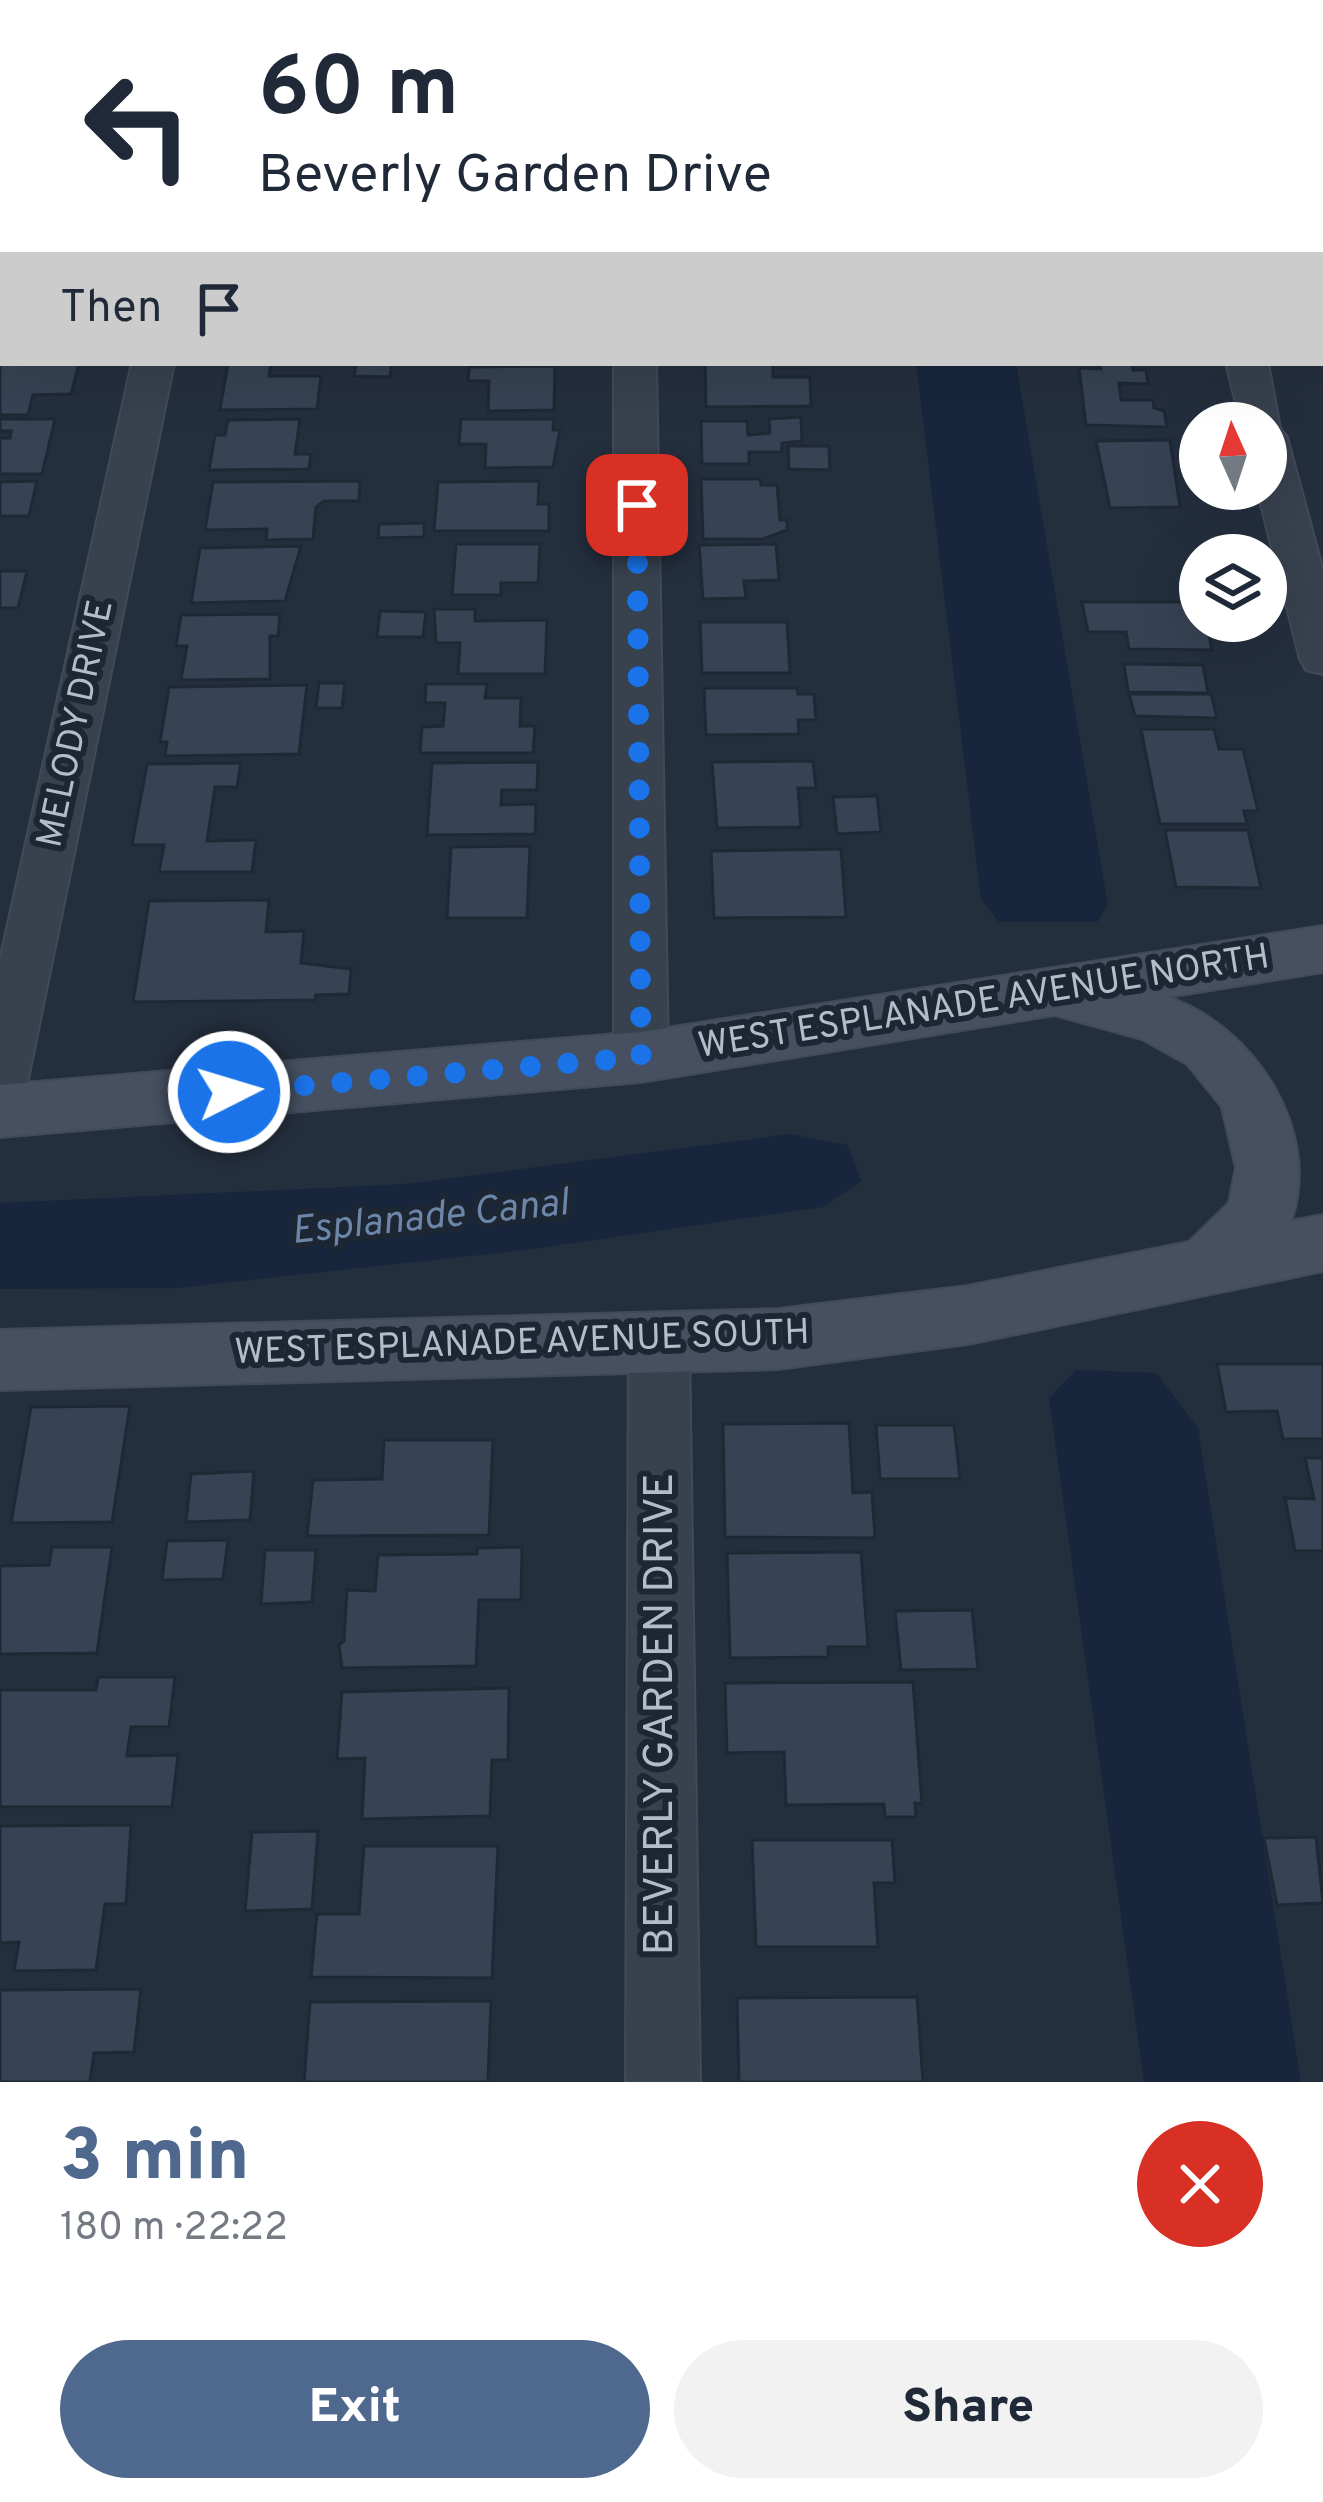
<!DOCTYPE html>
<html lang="en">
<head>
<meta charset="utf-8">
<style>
  body { margin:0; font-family:Overpass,sans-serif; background:#f2f2f3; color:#1f2937; height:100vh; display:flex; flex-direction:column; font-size:45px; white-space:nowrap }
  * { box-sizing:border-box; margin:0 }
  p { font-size:39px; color:#747a83 }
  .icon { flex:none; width:66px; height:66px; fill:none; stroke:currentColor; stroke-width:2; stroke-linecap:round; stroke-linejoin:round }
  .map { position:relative; height:2082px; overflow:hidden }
  .panel { display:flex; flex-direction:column; background:#fff; flex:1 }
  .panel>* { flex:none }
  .top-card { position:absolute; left:0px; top:0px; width:1323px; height:366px; box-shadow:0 12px 48px #0002; background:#fff; color:#1f2937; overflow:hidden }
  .needle { width:78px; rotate:357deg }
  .controls { position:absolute; left:1179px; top:402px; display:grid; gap:24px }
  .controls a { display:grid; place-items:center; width:108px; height:108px; border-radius:50%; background:#fff; box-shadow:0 12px 48px #0002; font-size:60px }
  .pin { position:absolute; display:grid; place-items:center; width:102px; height:102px; color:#fff; margin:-51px; border-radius:24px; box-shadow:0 6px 18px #0006 }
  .me { position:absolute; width:132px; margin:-66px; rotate:85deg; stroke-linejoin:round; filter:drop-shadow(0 0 9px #0008) }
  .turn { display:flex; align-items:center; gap:42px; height:252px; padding:0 60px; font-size:54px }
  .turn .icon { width:156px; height:156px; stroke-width:2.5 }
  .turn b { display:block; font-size:84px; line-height:102px }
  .then { display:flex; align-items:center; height:114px; padding:0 60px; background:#0003; gap:24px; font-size:45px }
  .round { display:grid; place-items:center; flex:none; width:126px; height:126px; border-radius:63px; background:#f2f2f3 }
  .headline { display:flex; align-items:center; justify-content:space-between; height:204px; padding:0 60px }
  h1 { font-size:72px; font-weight:800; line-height:90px; color:#4f688e }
  .action { display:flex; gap:24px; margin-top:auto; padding:24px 60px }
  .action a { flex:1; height:138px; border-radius:72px; background:#4f688e; color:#fff; font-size:48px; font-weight:800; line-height:138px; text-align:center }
  .action a+a { background:#f2f2f3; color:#1f2937 }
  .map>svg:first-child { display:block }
  .water { fill:#17263c }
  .building { fill:#364354; stroke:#1f2835; stroke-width:3 }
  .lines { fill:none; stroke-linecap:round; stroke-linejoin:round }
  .minor-casing { stroke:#414a57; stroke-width:4 }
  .secondary-casing { stroke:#414a57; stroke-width:4 }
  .minor { fill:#38414e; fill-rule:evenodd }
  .secondary { fill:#465061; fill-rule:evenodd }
  .route { stroke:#1a73e8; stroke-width:21; stroke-dasharray:0 37.8 }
  .labels { text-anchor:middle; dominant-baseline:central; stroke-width:12; stroke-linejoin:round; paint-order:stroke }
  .street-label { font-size:36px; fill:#b4bcc9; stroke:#1d2633 }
  .water-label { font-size:39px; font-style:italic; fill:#6d86a8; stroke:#1d2633 }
  .near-street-label { font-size:42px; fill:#b4bcc9; stroke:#1d2633 }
</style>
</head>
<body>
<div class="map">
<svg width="1323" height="2082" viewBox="0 0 1323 2082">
  <rect width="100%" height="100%" fill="#242f3e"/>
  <g class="water">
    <polygon points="916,363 1016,363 1108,905 1097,922 999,922 981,899"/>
    <polygon points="790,1134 848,1145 861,1181 823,1207 525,1250 176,1288 0,1289 0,1203 407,1184"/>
    <polygon points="1076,1370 1156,1373 1198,1428 1301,2082 1144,2082 1049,1398"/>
  </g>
  <g class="building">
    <polygon points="0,362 26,364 79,364 71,394 33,395 28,415 0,415"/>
    <polygon points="228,363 271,363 269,376 321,376 317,409 220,410"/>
    <polygon points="356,363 392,363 390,377 354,376"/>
    <polygon points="1091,363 1132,363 1133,370 1146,370 1148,384 1119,383 1121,400 1153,400 1154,408 1164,411 1167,427 1086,425 1079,368 1102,369"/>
    <polygon points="705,364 773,364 773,377 810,377 811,406 706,407"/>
    <polygon points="555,366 554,410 488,411 489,381 468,381 469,367"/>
    <polygon points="801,417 802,441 782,443 782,452 749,452 749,464 702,464 701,421 747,421 748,435 770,433 769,419"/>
    <polygon points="0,419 55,419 42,474 0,474 0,438 10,438 11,431 0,431"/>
    <polygon points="300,419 295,454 311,454 309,469 209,470 215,435 225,435 228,420"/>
    <polygon points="461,419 554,419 553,430 560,430 553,467 485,468 486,444 459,444"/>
    <polygon points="1170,440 1180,507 1110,508 1096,441"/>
    <polygon points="788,446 829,446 830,470 789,469"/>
    <polygon points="701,479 760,479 761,485 777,485 780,520 787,520 787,530 763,539 703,539"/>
    <polygon points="37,481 29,516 0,516 0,482"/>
    <polygon points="360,481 359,501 324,501 316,507 313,539 266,540 267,529 205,530 213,482"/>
    <polygon points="539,481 538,504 549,504 549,531 434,531 438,482"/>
    <polygon points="424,523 424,537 378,538 379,524"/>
    <polygon points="456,544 540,544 538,583 501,583 501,595 452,595"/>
    <polygon points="776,544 779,580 744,581 746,598 703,599 699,545"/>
    <polygon points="301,546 285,601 191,603 200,548"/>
    <polygon points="0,571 27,571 18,608 0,608"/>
    <polygon points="1082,602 1200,602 1200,621 1206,621 1212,650 1129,649 1126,632 1088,632"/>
    <polygon points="434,609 475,609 475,621 547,620 545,674 458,674 460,643 436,643"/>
    <polygon points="380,611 426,612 423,637 377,637"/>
    <polygon points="280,614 278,636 270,636 270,679 181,680 187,646 176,646 181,615"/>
    <polygon points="700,622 787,622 790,673 702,673"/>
    <polygon points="1124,664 1203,665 1208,693 1128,692"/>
    <polygon points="319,683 345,683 342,708 316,708"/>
    <polygon points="426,684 487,684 485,698 521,698 520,726 535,726 533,753 420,753 422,727 443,726 445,703 425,703"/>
    <polygon points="307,685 299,754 165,756 167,742 160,742 169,687"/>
    <polygon points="704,688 797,688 798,694 814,694 816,720 798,720 799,734 706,735"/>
    <polygon points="1129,694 1211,694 1217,718 1135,716"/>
    <polygon points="1141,729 1214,729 1219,749 1243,749 1258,811 1244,811 1247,824 1160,824"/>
    <polygon points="813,761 816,788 798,788 801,827 717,828 712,762"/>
    <polygon points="538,762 537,790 502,790 501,805 536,804 535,834 427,835 432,763"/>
    <polygon points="241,763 237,787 215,787 207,841 256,840 252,872 159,872 164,845 132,845 147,764"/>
    <polygon points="877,796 881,832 837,834 833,797"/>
    <polygon points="1165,830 1248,830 1261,888 1176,887"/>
    <polygon points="530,846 527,918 447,918 451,847"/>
    <polygon points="841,849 846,917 714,918 711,851"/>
    <polygon points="269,900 266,932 304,931 301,963 351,969 349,994 316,995 315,1000 133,1002 149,901"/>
    <polygon points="1217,1364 1323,1364 1323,1439 1283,1439 1277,1411 1226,1412"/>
    <polygon points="130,1406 112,1522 11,1523 31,1407"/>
    <polygon points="849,1423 853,1493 872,1492 875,1538 725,1537 723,1424"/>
    <polygon points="876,1425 954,1425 960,1479 880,1479"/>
    <polygon points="384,1440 493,1440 489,1535 307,1536 313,1480 382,1479"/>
    <polygon points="1305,1458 1323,1458 1323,1551 1295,1551 1285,1498 1314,1499"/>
    <polygon points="254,1471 250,1520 186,1522 191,1474"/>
    <polygon points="228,1540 223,1579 162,1580 167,1541"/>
    <polygon points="52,1547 112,1547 97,1653 0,1654 0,1566 49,1565"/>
    <polygon points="522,1547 521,1600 479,1600 476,1666 342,1668 339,1645 344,1641 347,1590 375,1591 378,1555 477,1554 477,1548"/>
    <polygon points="265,1550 316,1550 312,1602 261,1604"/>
    <polygon points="861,1552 868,1647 828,1647 828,1657 730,1658 727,1553"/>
    <polygon points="972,1610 978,1669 901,1670 895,1611"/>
    <polygon points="98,1677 175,1677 169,1727 131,1727 127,1756 178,1755 172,1807 0,1807 0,1690 96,1690"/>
    <polygon points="913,1682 922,1804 915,1803 916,1817 885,1817 884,1804 786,1805 784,1752 727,1753 725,1683"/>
    <polygon points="509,1688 508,1760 492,1760 490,1816 362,1819 365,1758 337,1759 342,1692"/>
    <polygon points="131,1825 126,1904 105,1904 96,1970 14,1971 19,1942 0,1943 0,1826"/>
    <polygon points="318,1831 312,1909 245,1911 252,1832"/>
    <polygon points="1316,1837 1323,1903 1277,1905 1264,1838"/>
    <polygon points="752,1840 892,1840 895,1883 874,1883 878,1947 756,1947"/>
    <polygon points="364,1846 498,1846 492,1978 311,1977 317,1914 359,1914"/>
    <polygon points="141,1989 134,2052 94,2053 90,2082 0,2082 0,1990"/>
    <polygon points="917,1997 923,2082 739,2082 737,1998"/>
    <polygon points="491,2001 488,2082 304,2082 310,2002"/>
  </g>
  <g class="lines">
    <defs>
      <g id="minor">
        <rect x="618" y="0" width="34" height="3"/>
        <rect x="1128" y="0" width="34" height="3"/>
        <rect x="0" y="153" width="3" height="22"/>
        <rect x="1320" y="165" width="3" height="22"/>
        <polygon points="132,363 174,363 27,1084 19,1099 0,1105 0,960"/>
        <polygon points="614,363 656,363 668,1057 660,1071 641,1077 622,1071 614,1057"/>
        <polygon points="1226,363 1268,363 1280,428 1287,437 1323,571 1323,674 1306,670 1300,659 1257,489 1266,489 1266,423 1241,423"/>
        <polygon points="659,1322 680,1329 689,1346 700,2082 626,2082 629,1346 638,1329"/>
      </g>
      <path id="secondary" d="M 1323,926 L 1323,972 L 1167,997 C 1252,1025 1323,1129 1291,1221 L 1323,1215 L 1323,1271 L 968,1344 L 778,1369 L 0,1390 L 0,1330 L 778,1309 L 968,1286 L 1189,1242 L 1229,1203 L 1236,1168 L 1222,1107 L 1187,1064 L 1142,1039 L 1055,1015 L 641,1082 L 0,1137 L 0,1085 L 641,1032 Z"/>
    </defs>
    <use href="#minor" class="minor-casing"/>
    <use href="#secondary" class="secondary-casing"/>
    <use href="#minor" class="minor"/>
    <use href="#secondary" class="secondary"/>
  </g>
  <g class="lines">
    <polyline class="route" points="229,1092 641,1057 637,505"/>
  </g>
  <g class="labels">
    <g class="street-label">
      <text transform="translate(77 724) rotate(-78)">MELODY DRIVE</text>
      <text transform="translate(984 1003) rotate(-9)">WEST ESPLANADE AVENUE NORTH</text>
      <text transform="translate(522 1344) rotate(-2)">WEST ESPLANADE AVENUE SOUTH</text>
    </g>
    <g class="water-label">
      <text transform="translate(430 1219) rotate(-6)">Esplanade Canal</text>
    </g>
    <g class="near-street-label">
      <text transform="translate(661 1714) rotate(-90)">BEVERLY GARDEN DRIVE</text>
    </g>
  </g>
</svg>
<div class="controls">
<a><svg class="needle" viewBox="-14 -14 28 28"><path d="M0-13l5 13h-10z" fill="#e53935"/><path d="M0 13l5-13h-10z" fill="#747a83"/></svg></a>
<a><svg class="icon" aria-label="layers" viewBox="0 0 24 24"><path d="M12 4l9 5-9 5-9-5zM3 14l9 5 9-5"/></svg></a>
</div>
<div class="pin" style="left:637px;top:505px;background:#d93025"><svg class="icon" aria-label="arrive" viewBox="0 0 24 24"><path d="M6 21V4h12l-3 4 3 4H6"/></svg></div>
<svg class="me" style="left:229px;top:1092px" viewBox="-20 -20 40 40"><circle r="17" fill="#1a73e8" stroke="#fff" stroke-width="3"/><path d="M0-11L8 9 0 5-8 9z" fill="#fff"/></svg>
<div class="top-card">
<div class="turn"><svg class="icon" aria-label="left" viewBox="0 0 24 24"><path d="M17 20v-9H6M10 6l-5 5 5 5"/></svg><div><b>60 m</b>Beverly Garden Drive</div></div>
<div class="then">Then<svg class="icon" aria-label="arrive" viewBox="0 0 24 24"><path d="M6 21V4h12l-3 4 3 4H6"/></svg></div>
</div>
</div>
<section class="panel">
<div class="headline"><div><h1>3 min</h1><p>180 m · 22:22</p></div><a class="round" style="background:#d93025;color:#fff"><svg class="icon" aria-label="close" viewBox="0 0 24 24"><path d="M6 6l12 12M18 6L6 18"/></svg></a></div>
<div class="action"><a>Exit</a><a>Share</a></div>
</section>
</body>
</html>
